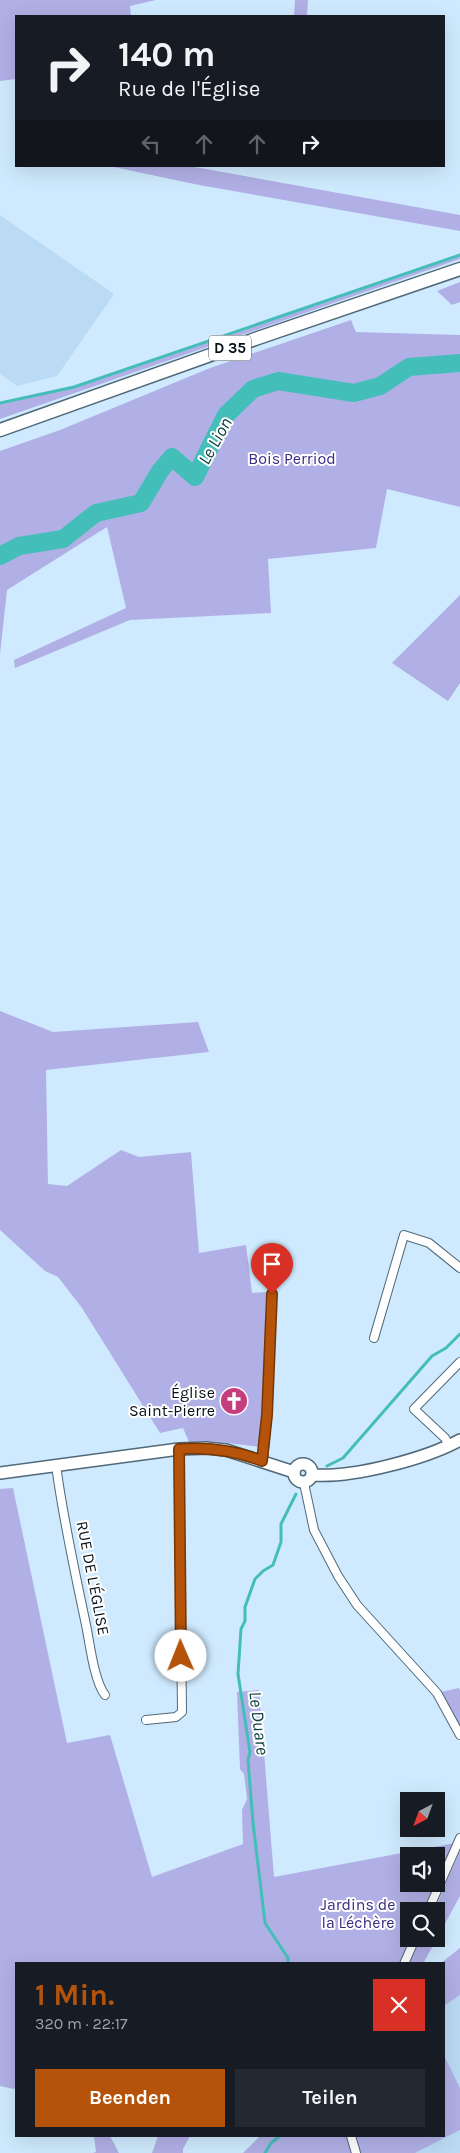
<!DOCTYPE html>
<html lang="de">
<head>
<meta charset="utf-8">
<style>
  body { margin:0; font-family:Karla,sans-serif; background:#242831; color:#f1f3f6; height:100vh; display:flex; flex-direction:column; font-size:19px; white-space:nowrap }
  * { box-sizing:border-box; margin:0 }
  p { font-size:16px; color:#9ea1a6 }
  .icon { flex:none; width:28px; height:28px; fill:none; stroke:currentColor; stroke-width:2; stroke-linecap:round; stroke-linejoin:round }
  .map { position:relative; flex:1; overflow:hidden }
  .details { position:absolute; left:15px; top:1962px; width:430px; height:175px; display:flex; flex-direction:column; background:#171b24; border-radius:0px; box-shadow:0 5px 20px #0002 }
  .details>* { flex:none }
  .hud { position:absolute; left:15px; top:15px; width:430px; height:152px; border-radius:0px; box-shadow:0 5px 20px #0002; background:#171b24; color:#f1f3f6; overflow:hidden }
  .needle { width:32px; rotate:221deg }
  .tools { position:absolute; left:400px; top:1792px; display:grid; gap:10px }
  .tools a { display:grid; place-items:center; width:45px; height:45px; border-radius:0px; background:#171b24; box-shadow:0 5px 20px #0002; font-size:25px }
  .pin { position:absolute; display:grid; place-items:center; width:42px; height:42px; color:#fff; margin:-51px -21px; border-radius:50% 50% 50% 0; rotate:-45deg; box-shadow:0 0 5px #0007 }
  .pin .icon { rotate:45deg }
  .me { position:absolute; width:55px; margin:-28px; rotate:359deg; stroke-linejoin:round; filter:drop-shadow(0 0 4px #0008) }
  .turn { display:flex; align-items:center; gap:18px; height:105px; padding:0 20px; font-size:22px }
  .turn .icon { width:65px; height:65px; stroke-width:2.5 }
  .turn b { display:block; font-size:35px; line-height:42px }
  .lanes { display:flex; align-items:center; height:48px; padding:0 20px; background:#0003; justify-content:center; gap:25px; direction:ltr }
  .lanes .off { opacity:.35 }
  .round { display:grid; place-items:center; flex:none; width:52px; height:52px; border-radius:0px; background:#242831 }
  .overview { display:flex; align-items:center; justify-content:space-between; height:85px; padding:0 20px }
  h1 { font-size:30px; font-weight:700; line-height:38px; color:#b45309 }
  .primary-button { display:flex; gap:10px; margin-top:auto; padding:10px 20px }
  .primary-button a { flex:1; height:58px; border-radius:0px; background:#b45309; color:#fff; font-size:20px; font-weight:700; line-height:58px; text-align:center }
  .primary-button a+a { background:#242831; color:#f1f3f6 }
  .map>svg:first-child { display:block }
  .built { fill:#badbf3 }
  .green { fill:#b1b0e6; fill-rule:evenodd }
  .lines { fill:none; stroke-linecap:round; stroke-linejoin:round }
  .stream { stroke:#43beb9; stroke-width:3 }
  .river { stroke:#43beb9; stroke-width:18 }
  .street-casing { stroke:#506979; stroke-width:10 }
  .secondary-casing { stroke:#506979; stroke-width:14 }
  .primary-casing { stroke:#506979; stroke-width:15 }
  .street { stroke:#fff; stroke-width:8 }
  .secondary { stroke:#fff; stroke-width:11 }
  .primary { stroke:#fff; stroke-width:12 }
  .route-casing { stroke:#753606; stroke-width:12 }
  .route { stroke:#b45309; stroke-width:9 }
  .labels { text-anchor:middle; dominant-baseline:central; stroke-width:4; stroke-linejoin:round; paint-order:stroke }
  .shield { fill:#fff; stroke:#51575c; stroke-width:1 }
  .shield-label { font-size:15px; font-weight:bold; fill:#060f16 }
  .park-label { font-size:16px; fill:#3a2c81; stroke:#fff }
  .poi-label { font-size:16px; fill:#060f16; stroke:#fff; text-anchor:end }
  .street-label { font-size:16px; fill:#060f16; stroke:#fff }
  .water-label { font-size:18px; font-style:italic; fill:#0a4240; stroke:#fff }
</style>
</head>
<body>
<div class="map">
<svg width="460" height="2153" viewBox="0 0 460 2153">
  <rect width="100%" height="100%" fill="#cfeafe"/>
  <g class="built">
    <polygon points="0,215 114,294 57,376 17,386 0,374"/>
    <polygon points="460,1995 460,2088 444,2055 444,2006"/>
    <polygon points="460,2130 460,2153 415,2153"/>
  </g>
  <g class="green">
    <polygon points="0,0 156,0 130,6 131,16 16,16 16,79 0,81"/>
    <polygon points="295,0 308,0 307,16 294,16"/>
    <polygon points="109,166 189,166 460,215 460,231 199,185"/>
    <polygon points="460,255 460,259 0,419 0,403 74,387"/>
    <polygon points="460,282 460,302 452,305 437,291"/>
    <polygon points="351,320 356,332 460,335 460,507 387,489 376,548 268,559 271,613 130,620 15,668 14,660 126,608 107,527 7,590 0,654 0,451 60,430 210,368"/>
    <polygon points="460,595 460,683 448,701 392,663"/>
    <polygon points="0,1011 53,1032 198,1022 209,1052 46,1070 48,1184 67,1186 121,1150 139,1157 191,1152 199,1253 246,1245 252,1293 266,1292 264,1417 260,1447 212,1441 189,1442 183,1428 160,1433 82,1308 58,1277 45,1271 0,1230"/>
    <path d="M 13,1488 L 67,1743 L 110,1735 L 152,1877 L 243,1844 L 242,1810 L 247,1799 L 244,1774 L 240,1769 L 237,1692 L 259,1690 L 274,1877 L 455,1843 L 424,1911 L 409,1911 L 409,1939 L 412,1939 L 401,1964 L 16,1964 L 16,2086 L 14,2089 L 0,2086 L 0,1489 ZM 409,1856 L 436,1856 L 436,1884 L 409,1884 Z"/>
    <polygon points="459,1688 460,1691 460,1729 441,1692"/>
    <polygon points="460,1851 460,1896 423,1964 409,1964 421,1939 436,1939 436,1911 434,1911"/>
    <polygon points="460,1948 460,1995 444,2006 444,1964 440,1964"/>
    <polygon points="444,2055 460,2088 460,2130 415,2153 243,2153 260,2136 444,2136"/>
    <polygon points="94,2136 110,2136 119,2153 93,2153 96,2152"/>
    <polygon points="158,2136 190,2136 183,2149 183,2153 152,2153"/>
  </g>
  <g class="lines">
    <g class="stream">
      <polyline points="0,403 74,387 460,255"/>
      <polyline points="327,1466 343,1458 432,1356 446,1348 460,1334"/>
      <polyline points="288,1964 288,1958 265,1923 253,1823 248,1760 250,1752 238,1674 241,1629 245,1621 245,1607 255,1579 263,1571 273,1565 281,1542 281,1524 296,1494"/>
      <polyline points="265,2153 271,2143 280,2136"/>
    </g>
    <polyline class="river" points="0,556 19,546 63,539 96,513 141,503 160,471 172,457 195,477 226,415 253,389 278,381 354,393 380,386 409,367 460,363"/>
    <defs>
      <g id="street">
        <polyline points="374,1338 404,1235 429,1243 460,1268"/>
        <polyline points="449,1445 445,1438 414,1409 460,1362"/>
        <polyline points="263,1461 267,1415 272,1294"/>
        <path d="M 56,1465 C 63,1519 75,1572 86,1625 C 90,1644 94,1681 105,1695"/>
        <polyline points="304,1483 314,1530 338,1576 357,1605 437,1693 460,1735"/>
        <polyline points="146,1720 176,1717 182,1712 179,1449"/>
        <polyline points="428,1911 460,1838"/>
        <polyline points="404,1964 415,1939"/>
        <polyline points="351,2136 356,2153"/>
      </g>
      <g id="secondary">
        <circle cx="303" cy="1473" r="9"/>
        <polyline points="0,1473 179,1449 207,1448 226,1450 294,1472"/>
        <path d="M 313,1475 C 353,1478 425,1459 460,1440"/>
      </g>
      <polyline id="primary" points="0,430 258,338 460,269"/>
    </defs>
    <use href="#street" class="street-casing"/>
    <use href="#secondary" class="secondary-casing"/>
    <use href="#primary" class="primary-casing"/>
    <use href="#street" class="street"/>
    <use href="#secondary" class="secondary"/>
    <use href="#primary" class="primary"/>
  </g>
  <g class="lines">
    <defs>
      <path id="route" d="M 181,1656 L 179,1449 C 208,1447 235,1450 262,1461 L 267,1415 L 272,1294"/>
    </defs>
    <use href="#route" class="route-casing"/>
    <use href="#route" class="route"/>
  </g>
  <defs>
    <symbol id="church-disc" viewBox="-11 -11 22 22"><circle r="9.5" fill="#c43e7e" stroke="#fff"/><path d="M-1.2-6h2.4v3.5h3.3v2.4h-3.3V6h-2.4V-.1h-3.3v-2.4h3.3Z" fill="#fff"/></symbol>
  </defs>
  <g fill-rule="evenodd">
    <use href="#church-disc" x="218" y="1385" width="32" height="32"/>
  </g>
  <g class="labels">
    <rect class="shield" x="209" y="335.5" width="42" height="25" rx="4"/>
    <g class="shield-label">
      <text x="230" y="348">D 35</text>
    </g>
    <g class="park-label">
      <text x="292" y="458">Bois Perriod</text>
      <text x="358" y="1904">Jardins de<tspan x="358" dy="18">la Léchère</tspan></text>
    </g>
    <g class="poi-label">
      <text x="215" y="1392">Église<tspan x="215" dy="18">Saint-Pierre</tspan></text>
    </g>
    <g class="street-label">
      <text transform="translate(93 1578) rotate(79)">RUE DE L'ÉGLISE</text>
    </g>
    <g class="water-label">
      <text transform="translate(215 441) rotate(-61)">Le Lion</text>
      <text transform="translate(259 1723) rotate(83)">Le Duare</text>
    </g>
  </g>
</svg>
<div class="tools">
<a><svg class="needle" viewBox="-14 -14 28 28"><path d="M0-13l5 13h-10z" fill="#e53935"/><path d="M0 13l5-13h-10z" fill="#9ea1a6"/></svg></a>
<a><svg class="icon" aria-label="sound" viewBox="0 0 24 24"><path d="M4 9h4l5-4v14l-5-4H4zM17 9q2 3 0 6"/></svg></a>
<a><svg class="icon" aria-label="search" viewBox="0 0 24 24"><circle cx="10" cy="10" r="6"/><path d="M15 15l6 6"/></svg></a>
</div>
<div class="pin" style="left:272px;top:1294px;background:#d93025"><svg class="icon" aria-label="arrive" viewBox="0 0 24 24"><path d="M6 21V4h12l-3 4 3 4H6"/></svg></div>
<svg class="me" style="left:181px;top:1656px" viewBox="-20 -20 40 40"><circle r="19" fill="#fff"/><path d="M0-13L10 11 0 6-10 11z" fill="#b45309"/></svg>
<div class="hud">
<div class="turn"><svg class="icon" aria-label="right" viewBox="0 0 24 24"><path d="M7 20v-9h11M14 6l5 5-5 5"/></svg><div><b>140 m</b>Rue de l'Église</div></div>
<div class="lanes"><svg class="icon off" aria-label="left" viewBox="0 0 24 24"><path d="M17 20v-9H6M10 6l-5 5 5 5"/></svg><svg class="icon off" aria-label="ahead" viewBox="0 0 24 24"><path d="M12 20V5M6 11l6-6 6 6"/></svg><svg class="icon off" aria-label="ahead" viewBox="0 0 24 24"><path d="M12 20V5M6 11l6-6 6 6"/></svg><svg class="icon" aria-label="right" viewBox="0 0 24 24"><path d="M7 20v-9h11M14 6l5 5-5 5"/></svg></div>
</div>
<section class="details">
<div class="overview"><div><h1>1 Min.</h1><p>320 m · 22:17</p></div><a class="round" style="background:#d93025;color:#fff"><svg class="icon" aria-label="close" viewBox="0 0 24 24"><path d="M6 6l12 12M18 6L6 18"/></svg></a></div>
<div class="primary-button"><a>Beenden</a><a>Teilen</a></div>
</section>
</div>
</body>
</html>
